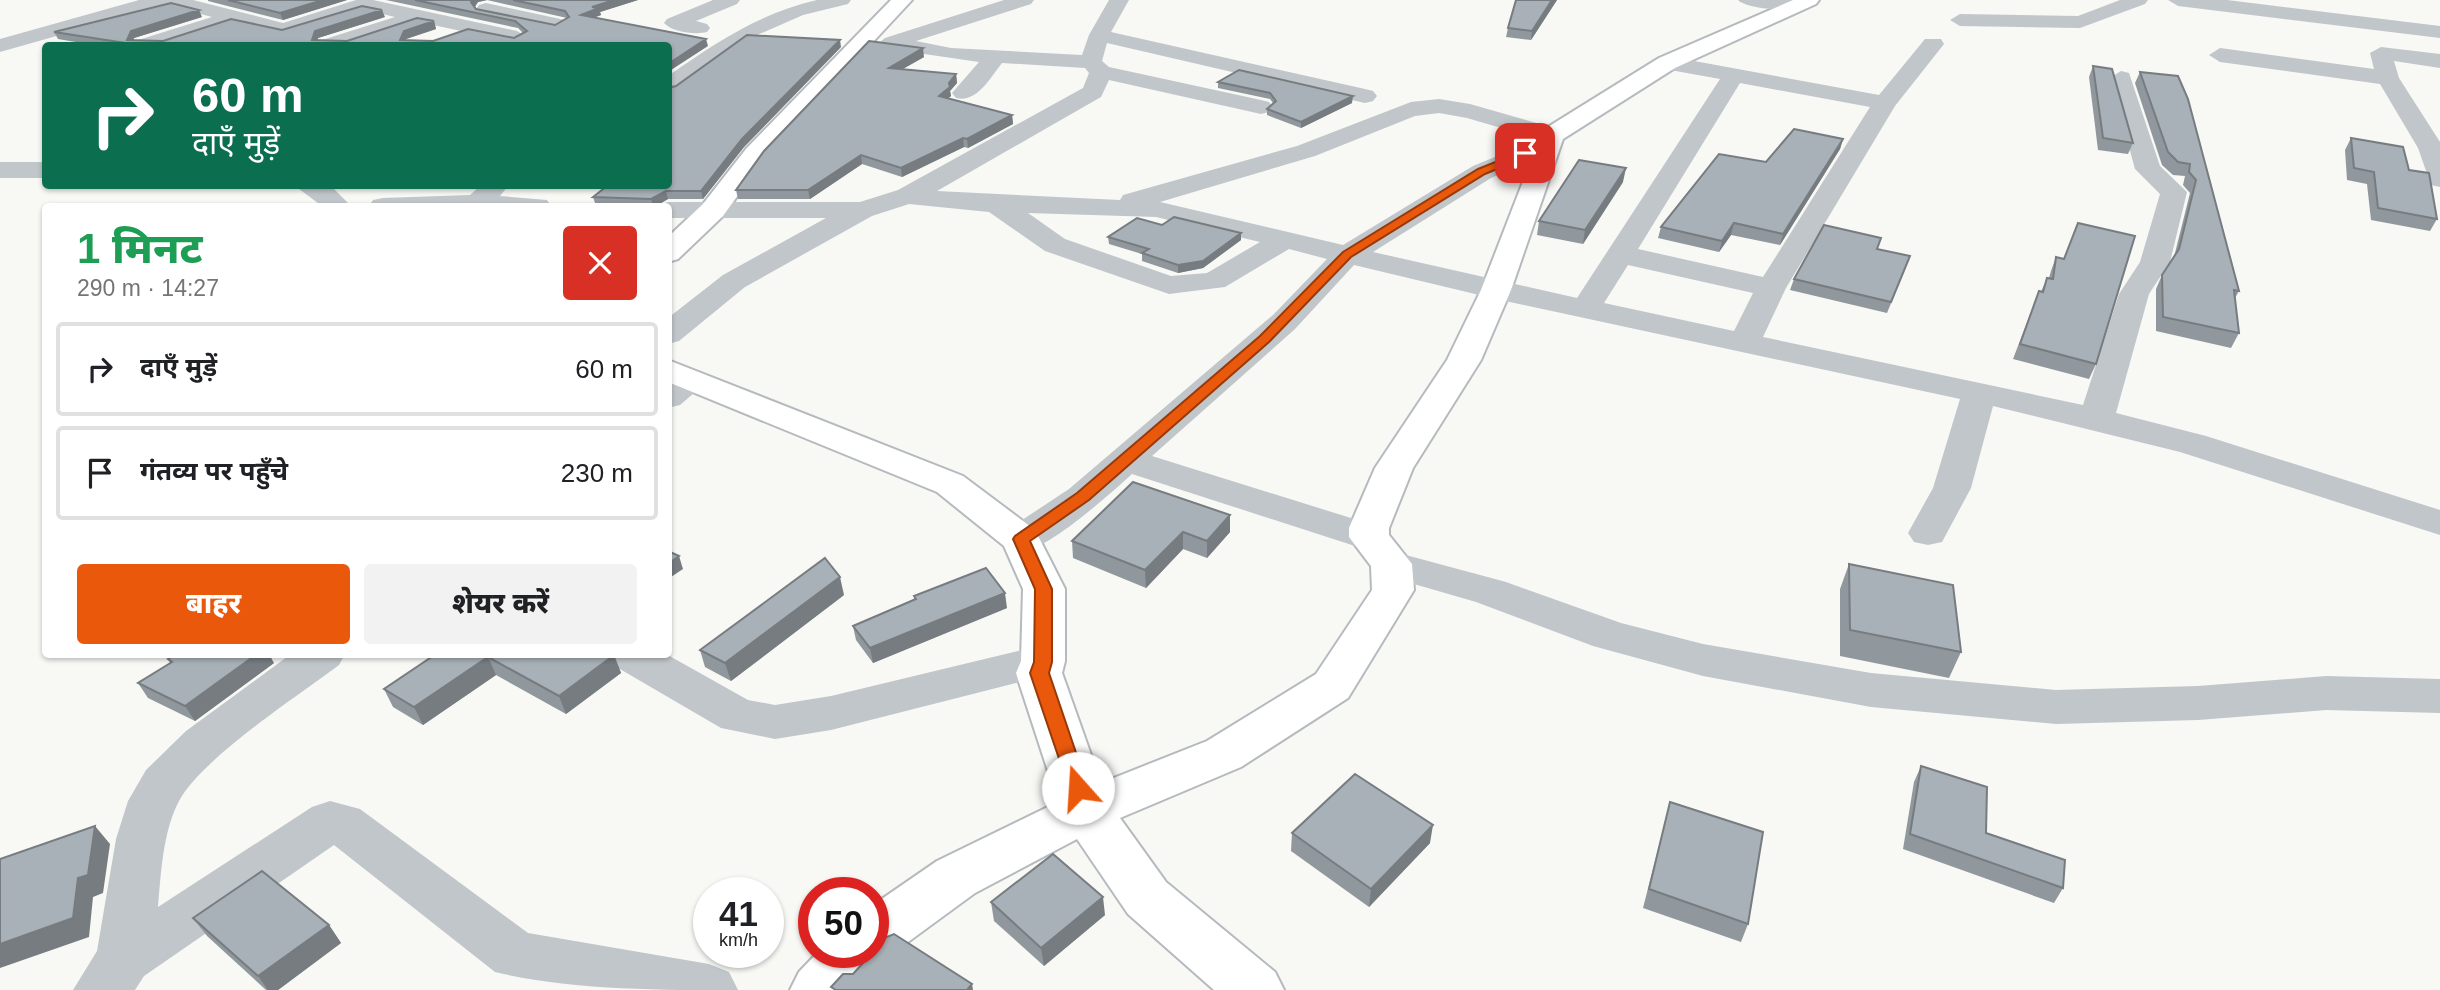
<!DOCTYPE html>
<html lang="hi">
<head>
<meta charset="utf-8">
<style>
  body { margin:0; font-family:Arial,"Noto Sans Devanagari",sans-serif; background:#f2f2f2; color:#202124; height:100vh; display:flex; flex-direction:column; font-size:26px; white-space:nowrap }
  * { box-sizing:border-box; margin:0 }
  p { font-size:23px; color:#757577 }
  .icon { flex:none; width:38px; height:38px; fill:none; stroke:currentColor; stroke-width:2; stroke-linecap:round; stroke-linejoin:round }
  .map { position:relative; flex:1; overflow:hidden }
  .details { position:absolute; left:42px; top:203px; width:630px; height:455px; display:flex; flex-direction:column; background:#fff; border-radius:7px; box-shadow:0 2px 5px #0004 }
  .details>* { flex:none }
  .hud { position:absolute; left:42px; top:42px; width:630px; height:147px; border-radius:7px; box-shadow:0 2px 5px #0004; background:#0b6e4f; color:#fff; overflow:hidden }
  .speed { position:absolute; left:693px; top:877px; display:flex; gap:14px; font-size:35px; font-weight:700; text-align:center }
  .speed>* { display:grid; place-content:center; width:91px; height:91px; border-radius:50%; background:#fff; box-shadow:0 2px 5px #0004; line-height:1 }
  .speed small { font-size:18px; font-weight:400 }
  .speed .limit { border:10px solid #d22; background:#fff; color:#111 }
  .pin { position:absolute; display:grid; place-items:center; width:60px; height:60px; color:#fff; margin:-30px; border-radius:14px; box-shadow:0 4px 10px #0006 }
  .me { position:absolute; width:77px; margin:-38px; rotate:341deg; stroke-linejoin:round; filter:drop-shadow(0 0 5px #0008) }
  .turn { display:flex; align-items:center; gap:24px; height:147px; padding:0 35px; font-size:32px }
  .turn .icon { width:91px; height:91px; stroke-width:2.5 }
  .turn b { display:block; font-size:49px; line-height:60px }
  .round { display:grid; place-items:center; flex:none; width:74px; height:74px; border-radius:7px; background:#f2f2f2 }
  .overview { display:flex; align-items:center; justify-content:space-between; height:119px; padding:0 35px }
  h1 { font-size:42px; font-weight:800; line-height:52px; color:#1e9e55 }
  .cta { display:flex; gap:14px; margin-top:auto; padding:14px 35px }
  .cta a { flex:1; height:80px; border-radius:7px; background:#ea580c; color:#fff; font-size:28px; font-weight:800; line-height:80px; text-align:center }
  .cta a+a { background:#f2f2f2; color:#202124 }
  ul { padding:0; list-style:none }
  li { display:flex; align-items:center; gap:21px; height:94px; margin:0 14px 10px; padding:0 21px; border:4px solid #e0e0e0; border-radius:7px }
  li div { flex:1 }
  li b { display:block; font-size:26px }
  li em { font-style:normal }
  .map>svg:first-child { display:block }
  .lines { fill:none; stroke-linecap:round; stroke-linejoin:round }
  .major-casing { stroke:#b5babe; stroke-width:4 }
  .minor { fill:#c1c6ca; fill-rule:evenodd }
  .major { fill:#fff; fill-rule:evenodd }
  .wall { fill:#90989d; fill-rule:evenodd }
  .shaded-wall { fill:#767c80 }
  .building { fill:#a8b1b7; stroke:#767c80; stroke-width:2 }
  .route { fill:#ea580c; stroke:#983908; stroke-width:2 }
</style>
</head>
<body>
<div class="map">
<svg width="2440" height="990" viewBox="0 0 2440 990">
  <rect width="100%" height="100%" fill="#f8f8f5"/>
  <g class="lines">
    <defs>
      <g id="major">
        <polygon points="891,0 912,0 764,159 723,216 678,259 668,262 668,237 703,204 746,149"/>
        <polygon points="1793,0 1819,0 1816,4 1675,68 1563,139 1511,290 1481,360 1413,468 1389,528 1389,535 1412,564 1414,590 1348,698 1241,767 1120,818 1166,882 1275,972 1284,990 1214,990 1128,914 1077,839 975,893 893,953 880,957 875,969 856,990 790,990 799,972 818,952 873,952 873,905 937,861 1058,802 1016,673 1021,661 1023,589 1004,546 937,492 668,382 668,360 963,476 1035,530 1065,589 1065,661 1062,673 1101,783 1207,741 1316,674 1372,590 1371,566 1349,537 1349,528 1375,468 1447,360 1481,290 1543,130 1659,58"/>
      </g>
    </defs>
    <use href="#major" class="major-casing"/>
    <g class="minor">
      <polygon points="139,0 193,0 283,23 356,0 373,0 517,31 527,37 517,43 419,22 349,46 317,46 319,41 395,17 365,10 284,35 234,23 166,46 133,46 135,41 212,17 166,5 0,52 0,39"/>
      <path d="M 713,0 L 740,0 L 737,4 L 696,21 L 707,24 L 710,28 L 707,32 C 695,35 672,32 664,23 L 667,19 Z"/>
      <path d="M 817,0 L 851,0 L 848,4 L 803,15 L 748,39 L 676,92 L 668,94 L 668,76 C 717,42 758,14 817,0 Z"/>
      <path d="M 1004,0 L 1034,0 L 1031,4 L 916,41 L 951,48 L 1082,55 L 1089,35 L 1109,0 L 1129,0 L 1111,32 L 1365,89 L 1373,91 L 1377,96 L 1373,101 L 1365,103 L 1107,43 L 1102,61 L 1109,67 L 1261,100 L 1269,102 L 1273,107 L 1269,112 L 1261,114 L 1109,80 L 1101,97 L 937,191 L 1120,200 L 1123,195 L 1297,146 L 1411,102 L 1439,99 L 1470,104 L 1561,130 L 1564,135 L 1558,141 L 1561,144 L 1557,149 L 1491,178 L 1373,252 L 1577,298 L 1720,79 L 1659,68 L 1656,63 L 1659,58 L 1667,56 L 1879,95 L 1925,39 L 1941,39 L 1944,44 L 1895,106 L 1786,288 L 1763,337 L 2083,405 L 2119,294 L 2140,262 L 2160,194 L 2135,169 L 2110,78 L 2121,71 L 2129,73 L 2160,166 L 2187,192 L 2170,262 L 2149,294 L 2116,413 L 2206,436 L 2440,510 L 2440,535 L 2180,452 L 1993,406 L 1971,488 L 1942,542 L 1928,545 L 1914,542 L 1908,533 L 1933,488 L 1960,399 L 1496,299 L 1354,265 L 1295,329 L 1152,456 L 1383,528 L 1389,537 L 1383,546 L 1369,550 L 1355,546 L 1132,474 C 1111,493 1049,549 1023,551 C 1018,552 1012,549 1007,548 L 1001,539 L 1007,530 L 1069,489 L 1273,315 L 1327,259 L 1289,249 L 1225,287 L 1169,294 L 1045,251 L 989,212 L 909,204 L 872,216 L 745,287 L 679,341 L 668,344 L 668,318 L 723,275 L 826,218 L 668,218 L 668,206 L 657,206 L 668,202 L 860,202 L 898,190 L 1083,88 L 1089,73 L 1085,68 L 1002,63 C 990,78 977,103 956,98 L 952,93 L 979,62 L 890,49 L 879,43 L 885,38 ZM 1740,83 L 1870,107 L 1763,277 L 1638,249 ZM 1439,113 L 1467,118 L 1539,139 L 1473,166 L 1343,245 L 1160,202 L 1315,156 L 1415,116 ZM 1028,213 L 1156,217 L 1260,242 L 1207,273 L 1171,276 L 1065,239 ZM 1628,265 L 1753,293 L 1734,331 L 1604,303 Z"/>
      <path d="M 1738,0 L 1802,0 L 1808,5 C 1800,14 1746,9 1738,0 Z"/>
      <polygon points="2120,0 2148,0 2145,4 2080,28 1960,26 1950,20 1960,14 2078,16"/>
      <polygon points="2168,0 2227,0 2440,26 2440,38 2178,6"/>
      <polygon points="486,3 565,20 568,24 558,30 479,13 476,9 479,5"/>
      <polygon points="2381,47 2440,54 2440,68 2394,61 2399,78 2440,142 2440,187 2431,185 2418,148 2380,84 2220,62 2209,55 2220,48 2374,69 2370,53"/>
      <rect x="0" y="162" width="46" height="16"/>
      <polygon points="295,186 331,186 351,206 322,206"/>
      <polygon points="480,186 508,186 500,196 547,200 551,206 369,206 373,200 383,198 470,195"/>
      <polygon points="691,371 703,374 708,381 680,405 668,408 668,381"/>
      <polygon points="1391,551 1506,582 1621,623 1703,644 1871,673 2056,690 2198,686 2326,676 2440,679 2440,713 2326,710 2198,720 2056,724 1871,707 1703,676 1593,646 1476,602 1376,573 1370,564 1376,555"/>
      <polygon points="1043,645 1059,650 1065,661 1059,672 831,730 775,739 721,728 613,665 607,654 666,654 748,700 775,705 831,696"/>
      <path d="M 291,654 L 345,654 L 339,665 C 298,696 202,758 179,801 C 163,831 161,873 158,907 L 312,807 L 330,801 L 360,809 L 528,933 L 709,964 L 729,972 L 738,990 C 658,990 571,990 495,972 L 334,845 L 144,976 L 135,990 L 73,990 L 97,951 L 116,839 L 128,801 L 146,770 L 186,731 Z"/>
    </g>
    <use href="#major" class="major"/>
  </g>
  <g class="wall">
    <polygon points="208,0 347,0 283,20 208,1"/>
    <path d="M 386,0 L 638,0 L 600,12 L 601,15 L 595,17 L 708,46 L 99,46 L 58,39 L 54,32 L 202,17 L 134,38 L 134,40 L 163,41 L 282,30 L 385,17 L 318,38 L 318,40 L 347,41 L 434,21 L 436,29 L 406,39 L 405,40 L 433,41 L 514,38 L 523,33 L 518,28 ZM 487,0 L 567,18 L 555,25 L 476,9 L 475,7 L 478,2 Z"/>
    <polygon points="1557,0 1531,40 1506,37 1508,28"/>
    <polygon points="869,41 924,57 903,69 956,74 957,83 950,91 951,96 948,98 1012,115 1013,124 968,148 964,147 902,177 862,164 810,199 738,199 736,190"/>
    <polygon points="841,47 744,147 703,199 668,199 656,206 596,206 593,197"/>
    <polygon points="2093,66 2133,143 2128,154 2098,150 2089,77"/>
    <polygon points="2140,72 2178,76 2239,291 2235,298 2239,333 2231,348 2156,331 2156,289 2162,275 2174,257 2190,193 2183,185 2185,176 2173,175 2162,165 2135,83"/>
    <polygon points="1218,82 1352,103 1301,128 1267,115 1267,109 1273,103 1270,99 1218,88"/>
    <polygon points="2351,138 2409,170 2437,219 2430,231 2371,220 2367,184 2347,180 2345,150"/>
    <polygon points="1843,139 1840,149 1780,245 1731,235 1719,252 1658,238 1661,227 1766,162"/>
    <polygon points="1623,182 1583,244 1537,235 1539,221"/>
    <polygon points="1162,225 1241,240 1203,268 1178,273 1142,261 1142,254 1109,244 1108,237"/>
    <polygon points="2056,257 2096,364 2089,379 2013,359 2039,291 2041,292 2047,278 2049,278 2051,271"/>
    <polygon points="1906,267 1887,313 1790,290 1794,279"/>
    <polygon points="1133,482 1230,532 1207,558 1183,549 1146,588 1073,558 1072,541"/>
    <polygon points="1849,564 1961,652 1949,678 1840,656 1840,589"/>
    <polygon points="844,595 731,681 705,667 700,650"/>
    <polygon points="914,596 1007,608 873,663 856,640 853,626 914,599"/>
    <polygon points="436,654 614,655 621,673 566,714 496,675 423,725 393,707 384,689"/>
    <polygon points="168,659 274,663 195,721 148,698 138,683 170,663"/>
    <polygon points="1921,766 1986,833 2063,888 2054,903 1903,849 1914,782"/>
    <polygon points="1670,802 1748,924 1741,942 1643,908"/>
    <polygon points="1292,833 1430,843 1369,907 1291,851"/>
    <polygon points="991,902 1105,915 1044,966 994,921"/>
    <polygon points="193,918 329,925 341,943 278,990 266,990 207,936"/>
  </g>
  <g class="shaded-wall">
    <polygon points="323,0 347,0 283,20 280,13"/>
    <polygon points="473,0 487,0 478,2 473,9 471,2"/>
    <polygon points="614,0 638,0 600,12 601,15 583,22 581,15 592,7"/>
    <polygon points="1552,0 1557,0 1531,40 1532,31"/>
    <polygon points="199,10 202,17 134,38 132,44 127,40 131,31"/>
    <polygon points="382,10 385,17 318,38 316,46 312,40 315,31"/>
    <polygon points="434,21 436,29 406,39 404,46 400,40 404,31"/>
    <polygon points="706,39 708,46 668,72 668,64"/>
    <polygon points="840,40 841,47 744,147 703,199 701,191 742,139"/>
    <polygon points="923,48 924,57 890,76 889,68"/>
    <polygon points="956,74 957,83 950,91 951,96 940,105 939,96"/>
    <polygon points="1353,96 1352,103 1301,128 1301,122"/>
    <polygon points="1012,115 1013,124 968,148 967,139"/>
    <polygon points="963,138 964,147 902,177 901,168"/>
    <polygon points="1843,139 1840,149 1780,245 1783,234"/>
    <polygon points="861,155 862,164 810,199 808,190"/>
    <polygon points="1626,168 1623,182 1583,244 1585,230"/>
    <polygon points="666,191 668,199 656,206 653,206 651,199"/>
    <polygon points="1734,223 1731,235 1719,252 1722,241"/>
    <polygon points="1241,233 1241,240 1203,268 1178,273 1178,265"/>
    <polygon points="1230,515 1230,532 1207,558 1207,541"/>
    <polygon points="1183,532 1183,549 1146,588 1145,570"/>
    <polygon points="679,556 683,569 668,579 668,564"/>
    <polygon points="840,577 844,595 731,681 725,663"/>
    <polygon points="1005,593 1007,608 873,663 870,648"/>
    <polygon points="257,654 269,654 274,663 195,721 185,706"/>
    <polygon points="614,655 621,673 566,714 559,696"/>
    <polygon points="488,657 496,675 423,725 414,707"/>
    <polygon points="1433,825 1430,843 1369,907 1371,889"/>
    <polygon points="95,826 110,844 103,893 93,897 89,937 0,968 0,944"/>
    <polygon points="1103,897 1105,915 1044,966 1041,948"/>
    <polygon points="329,925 341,943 278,990 268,990 258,976"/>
    <polygon points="972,984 973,990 967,990"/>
  </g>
  <g class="building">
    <polygon points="228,0 323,0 280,13"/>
    <polygon points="415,0 473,0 471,2 476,9 555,25 569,17 565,11 513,0 614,0 592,7 599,8 581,15 706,39 668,64 668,46 214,46 207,44 204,46 145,46 54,32 171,3 199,10 131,31 127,40 163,41 231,19 282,30 362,6 382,10 315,31 312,40 347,41 417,18 434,21 404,31 400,40 433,41 468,29 514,38 527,31 515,21"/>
    <polygon points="1516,0 1552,0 1532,31 1508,28"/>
    <polygon points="747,35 840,40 742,139 701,191 666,191 651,199 593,197 607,186 668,186 668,88 676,86"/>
    <polygon points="869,41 923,48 889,68 956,74 949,83 950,87 939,96 1012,115 967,139 963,138 901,168 861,155 808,190 736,190 764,151"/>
    <polygon points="2093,66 2112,69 2133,143 2103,138"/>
    <polygon points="1239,70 1353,96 1301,122 1267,109 1276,101 1270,93 1218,82"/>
    <polygon points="2140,72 2178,76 2188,99 2239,291 2234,290 2239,333 2163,317 2162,275 2179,249 2196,180 2189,172 2190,164 2178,162 2168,152"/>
    <polygon points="1794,129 1843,139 1783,234 1734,223 1722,241 1661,227 1719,154 1766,162"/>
    <polygon points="2351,138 2403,147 2409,170 2429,173 2437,219 2378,208 2374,172 2354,168"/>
    <polygon points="1579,160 1626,168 1585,230 1539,221"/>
    <polygon points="1174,217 1241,233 1203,261 1178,265 1142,253 1149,249 1108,237 1137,218 1162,225"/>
    <polygon points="2078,223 2135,236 2096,364 2020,344 2039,291 2043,292 2047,278 2053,279 2056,257 2064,259"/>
    <polygon points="1824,225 1881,238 1877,249 1910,256 1891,302 1794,279"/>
    <polygon points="1133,482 1230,515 1207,541 1183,532 1145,570 1072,541"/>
    <polygon points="668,551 679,556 668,564"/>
    <polygon points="825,558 840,577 725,663 700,650"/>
    <polygon points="1849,564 1953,585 1961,652 1850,630"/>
    <polygon points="986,568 1005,593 870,648 853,626 916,599 914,596"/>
    <polygon points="176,654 257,654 185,706 138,683 172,662 168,659"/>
    <polygon points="436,654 614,654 614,655 559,696 488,657 414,707 384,689"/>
    <polygon points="1921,766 1987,787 1986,833 2065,860 2063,888 1910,834"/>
    <polygon points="1355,774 1433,825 1371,889 1292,833"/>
    <polygon points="1670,802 1763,832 1748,924 1649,889"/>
    <polygon points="95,826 88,875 78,878 73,918 0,944 0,859"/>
    <polygon points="1053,854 1103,897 1041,948 991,902"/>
    <polygon points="262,871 329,925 258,976 193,918"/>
    <polygon points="894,934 972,984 967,990 836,990 831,987 843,974 853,974 873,952 877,941"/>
  </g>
  <polygon class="route" points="1525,150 1529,151 1529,156 1485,174 1351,257 1269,342 1089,500 1030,541 1052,589 1052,662 1049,673 1088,788 1085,794 1071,794 1030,673 1034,662 1035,589 1013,539 1015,536 1077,493 1260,336 1343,252 1478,169"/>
</svg>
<div class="speed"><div>41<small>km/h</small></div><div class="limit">50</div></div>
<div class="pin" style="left:1525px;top:153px;background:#d93025"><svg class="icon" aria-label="arrive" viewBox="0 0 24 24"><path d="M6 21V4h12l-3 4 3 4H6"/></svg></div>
<svg class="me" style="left:1078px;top:788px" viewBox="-20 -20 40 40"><circle r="19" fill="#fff"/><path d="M0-13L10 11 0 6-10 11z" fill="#ea580c"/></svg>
<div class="hud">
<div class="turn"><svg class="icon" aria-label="right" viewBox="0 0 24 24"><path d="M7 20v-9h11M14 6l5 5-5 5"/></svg><div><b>60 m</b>दाएँ मुड़ें</div></div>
</div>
<section class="details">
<div class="overview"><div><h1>1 मिनट</h1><p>290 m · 14:27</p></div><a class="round" style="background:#d93025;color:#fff"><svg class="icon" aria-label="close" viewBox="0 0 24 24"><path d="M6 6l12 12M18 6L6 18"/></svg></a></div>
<ul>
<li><svg class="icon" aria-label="right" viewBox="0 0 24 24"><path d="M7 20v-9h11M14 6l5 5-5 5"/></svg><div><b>दाएँ मुड़ें</b></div><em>60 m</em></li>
<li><svg class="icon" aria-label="arrive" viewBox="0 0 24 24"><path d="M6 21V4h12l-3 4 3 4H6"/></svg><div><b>गंतव्य पर पहुँचे</b></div><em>230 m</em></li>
</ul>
<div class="cta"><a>बाहर</a><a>शेयर करें</a></div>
</section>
</div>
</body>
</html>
